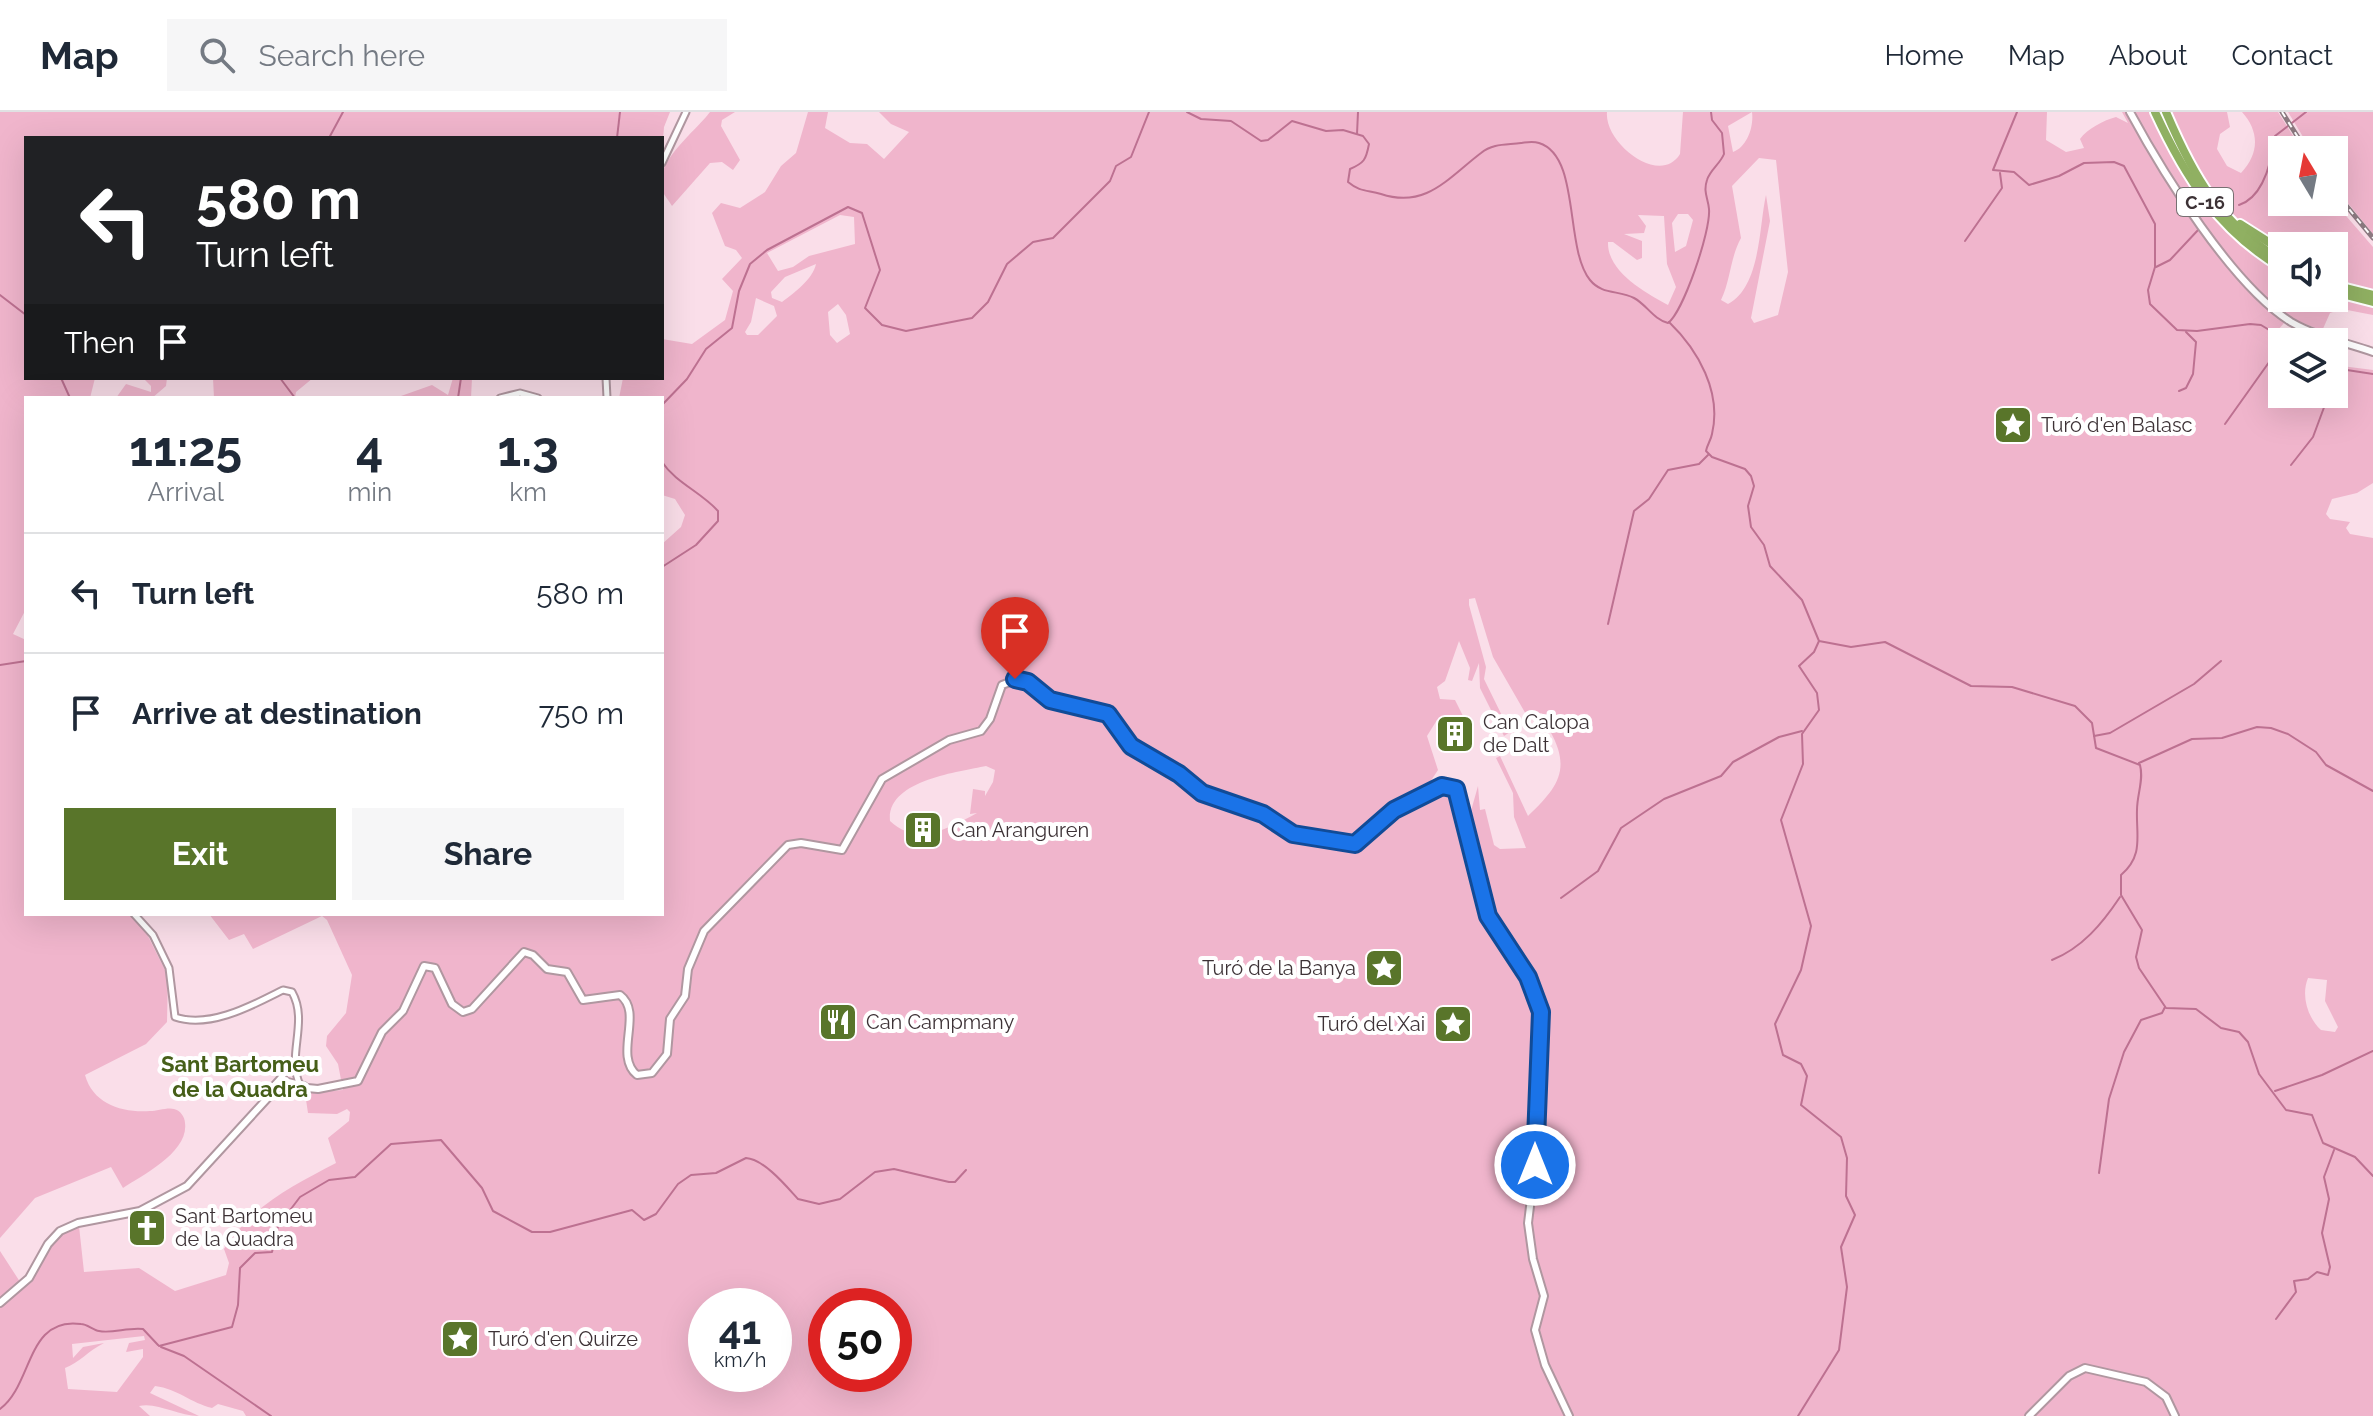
<!DOCTYPE html>
<html lang="en">
<head>
<meta charset="utf-8">
<style>
  body { margin:0; font-family:Raleway,sans-serif; background:#f6f6f7; color:#1f2937; height:100vh; display:flex; flex-direction:column; font-size:30px; white-space:nowrap }
  * { box-sizing:border-box; margin:0 }
  p { font-size:26px; color:#747a83 }
  .icon { flex:none; width:44px; height:44px; fill:none; stroke:currentColor; stroke-width:2; stroke-linecap:round; stroke-linejoin:round }
  .map { position:relative; flex:1; overflow:hidden }
  .drawer { position:absolute; left:24px; top:284px; width:640px; height:520px; display:flex; flex-direction:column; background:#fff; border-radius:0px; box-shadow:0 8px 32px #0002 }
  .drawer>* { flex:none }
  .banner { position:absolute; left:24px; top:24px; width:640px; height:244px; border-radius:0px; box-shadow:0 8px 32px #0002; background:#202124; color:#fff; overflow:hidden }
  .needle { width:52px; rotate:350deg }
  .fabs { position:absolute; left:2268px; top:24px; display:grid; gap:16px }
  .fabs a { display:grid; place-items:center; width:80px; height:80px; border-radius:0px; background:#fff; box-shadow:0 8px 32px #0002; font-size:40px }
  .speed { position:absolute; left:688px; top:1176px; display:flex; gap:16px; font-size:40px; font-weight:700; text-align:center }
  .speed>* { display:grid; place-content:center; width:104px; height:104px; border-radius:50%; background:#fff; box-shadow:0 8px 32px #0002; line-height:1 }
  .speed small { font-size:20px; font-weight:400 }
  .speed .limit { border:12px solid #d22; background:#fff; color:#111 }
  .pin { position:absolute; display:grid; place-items:center; width:68px; height:68px; color:#fff; margin:-82px -34px; border-radius:50% 50% 50% 0; rotate:-45deg; box-shadow:0 0 8px #0007 }
  .pin .icon { rotate:45deg }
  .me { position:absolute; width:88px; margin:-44px; rotate:0deg; stroke-linejoin:round; filter:drop-shadow(0 0 6px #0008) }
  .turn { display:flex; align-items:center; gap:28px; height:168px; padding:0 40px; font-size:36px }
  .turn .icon { width:104px; height:104px; stroke-width:2.5 }
  .turn b { display:block; font-size:56px; line-height:68px }
  .then { display:flex; align-items:center; height:76px; padding:0 40px; background:#0003; gap:16px; font-size:30px }
  .eta { display:flex; justify-content:space-evenly; align-items:center; height:136px; text-align:center }
  .eta b { font-size:48px; font-weight:700; line-height:56px }
  .button { display:flex; gap:16px; margin-top:auto; padding:16px 40px }
  .button a { flex:1; height:92px; border-radius:0px; background:#59752a; color:#fff; font-size:32px; font-weight:700; line-height:92px; text-align:center }
  .button a+a { background:#f6f6f7; color:#1f2937 }
  ul { padding:0; list-style:none }
  li { display:flex; align-items:center; gap:24px; height:120px; padding:0 40px; border-top:2px solid #e0e1e3 }
  li div { flex:1 }
  li b { display:block; font-size:30px }
  li em { font-style:normal }
  header { display:flex; align-items:center; gap:48px; box-sizing:border-box; height:112px; padding:0 40px; background:#fff; border-bottom:2px solid #e0e1e3 }
  header strong { font-size:38px }
  nav { display:flex; gap:44px; margin-inline-start:auto; font-size:28px }
  .search { width:560px; height:72px; background:#f6f6f7; display:flex; align-items:center; gap:20px; box-sizing:border-box; padding:0 28px; border-radius:0px; color:#747a83; font-size:30px }
  .map>svg:first-child { display:block }
  .green { fill:#f0b5cc; fill-rule:evenodd }
  .lines { fill:none; stroke-linecap:round; stroke-linejoin:round }
  .stream { stroke:#bd7191; stroke-width:2 }
  .tertiary-casing { stroke:#b097a0; stroke-width:9 }
  .secondary-casing { stroke:#b097a0; stroke-width:10 }
  .motorway-casing { stroke:#fff; stroke-width:12 }
  .tertiary { stroke:#fff; stroke-width:5 }
  .secondary { stroke:#fff; stroke-width:6 }
  .motorway { stroke:#90b062; stroke-width:8 }
  .rail-casing { stroke:#8c7a81; stroke-width:5 }
  .rail { stroke:#fff; stroke-width:2; stroke-dasharray:6; stroke-linecap:butt }
  .route-casing { stroke:#114b97; stroke-width:20 }
  .route { stroke:#1a73e8; stroke-width:14 }
  .labels { text-anchor:middle; dominant-baseline:central; stroke-width:8; stroke-linejoin:round; paint-order:stroke }
  .shield { fill:#fff; stroke:#777072; stroke-width:2 }
  .shield-label { font-size:18px; font-weight:bold; fill:#3d3236 }
  .poi-label { font-size:20px; fill:#3d3236; stroke:#fff; text-anchor:start }
  .neighbourhood-label { font-size:22px; font-weight:bold; fill:#465f19; stroke:#fff }
</style>
</head>
<body>
<header>
<strong>Map</strong>
<div class="search"><svg class="icon" aria-label="search" viewBox="0 0 24 24"><circle cx="10" cy="10" r="6"/><path d="M15 15l6 6"/></svg>Search here</div>
<nav><a>Home</a><a>Map</a><a>About</a><a>Contact</a></nav>
</header>
<div class="map">
<svg width="2373" height="1304" viewBox="0 0 2373 1304">
  <rect width="100%" height="100%" fill="#fadee9"/>
  <g class="green">
    <path d="M 0,0 L 670,0 L 664,15 L 662,42 L 662,26 L 26,26 L 26,266 L 95,266 L 90,286 L 26,286 L 26,497 L 13,522 L 26,528 L 26,802 L 137,802 L 168,864 L 167,910 L 146,932 L 85,963 C 93,992 122,1001 150,999 C 157,999 168,995 174,997 C 180,998 185,1005 185,1011 C 189,1040 143,1063 123,1076 L 111,1055 L 35,1086 L 0,1126 Z"/>
    <path d="M 710,0 L 735,0 L 722,8 L 721,14 L 740,48 L 733,58 L 722,50 L 710,51 L 672,94 C 669,89 664,83 662,78 C 653,51 696,19 710,0 Z"/>
    <path d="M 808,0 L 828,0 L 825,16 L 850,31 L 867,32 L 884,47 L 909,20 L 891,12 L 879,0 L 1607,0 C 1604,31 1660,75 1680,42 L 1683,0 L 2047,0 L 2046,28 L 2066,40 L 2084,36 L 2080,27 C 2087,17 2104,8 2116,5 L 2128,11 L 2122,0 L 2227,0 L 2230,15 L 2220,22 L 2217,37 L 2227,54 L 2241,61 C 2259,42 2260,20 2242,0 L 2278,0 L 2302,38 L 2282,38 L 2282,90 L 2334,90 L 2373,135 L 2373,203 L 2342,197 L 2330,201 L 2322,219 L 2289,205 L 2278,218 L 2294,230 L 2282,230 L 2282,282 L 2334,282 L 2334,253 L 2373,258 L 2373,371 L 2357,381 L 2332,387 L 2326,402 L 2330,407 L 2350,410 L 2346,416 L 2350,422 L 2373,426 L 2373,1304 L 246,1304 L 243,1299 L 218,1292 L 212,1296 C 191,1291 178,1277 155,1274 L 150,1281 L 199,1304 C 177,1304 158,1290 139,1294 L 150,1304 L 0,1304 L 0,1139 L 24,1176 L 56,1125 L 79,1114 L 84,1160 L 139,1156 L 175,1179 L 226,1163 L 229,1151 L 224,1137 C 252,1094 292,1074 336,1051 L 328,1026 L 349,1009 L 350,1000 L 347,997 L 337,1002 L 308,1001 L 305,981 L 343,978 L 338,952 L 326,934 L 327,924 L 346,901 L 352,863 L 327,808 L 322,804 L 253,837 L 244,822 L 229,828 L 209,802 L 662,802 L 662,432 L 681,415 L 685,403 L 675,387 L 662,383 L 662,286 L 619,286 L 623,266 L 662,266 L 662,227 L 692,232 L 725,208 L 733,179 L 722,167 L 742,146 L 736,138 L 725,134 L 712,101 L 721,91 L 740,96 L 765,80 L 781,54 L 796,41 ZM 1752,0 C 1754,15 1747,35 1733,40 L 1728,14 ZM 1759,46 L 1776,48 L 1788,160 L 1778,203 L 1754,211 L 1751,206 L 1770,109 L 1766,83 C 1759,113 1761,175 1728,192 L 1721,188 C 1731,167 1730,146 1741,126 L 1732,74 ZM 1678,102 L 1688,102 L 1693,108 L 1686,134 L 1675,140 L 1672,111 ZM 840,103 L 854,105 L 855,132 L 809,144 L 793,155 L 778,159 L 767,141 ZM 1638,103 L 1664,104 L 1667,152 L 1676,175 L 1668,193 C 1646,181 1607,160 1608,130 L 1613,130 L 1637,148 L 1642,146 L 1642,129 L 1624,122 L 1644,121 L 1646,114 ZM 2282,134 L 2334,134 L 2334,186 L 2282,186 ZM 816,152 C 813,167 794,181 782,190 L 772,186 L 771,180 L 785,165 ZM 756,186 L 774,194 L 777,204 L 758,223 L 747,223 L 745,220 L 751,210 ZM 838,192 L 846,203 L 850,222 L 837,231 L 830,223 L 828,200 ZM 1475,486 L 1493,545 L 1527,604 L 1541,601 L 1553,607 L 1550,619 C 1572,658 1557,676 1528,704 L 1500,644 L 1496,646 L 1513,681 L 1514,705 L 1526,736 L 1500,737 L 1494,733 L 1485,697 L 1480,698 L 1478,674 L 1467,713 L 1455,683 L 1438,683 L 1426,676 L 1438,658 L 1427,624 L 1437,608 L 1462,608 L 1467,612 L 1455,588 L 1440,587 L 1437,575 L 1445,569 L 1459,529 L 1470,556 L 1468,568 L 1472,569 L 1479,551 L 1480,576 L 1504,624 L 1510,620 L 1484,567 L 1486,555 L 1469,493 L 1469,487 ZM 986,654 L 995,658 L 993,670 L 985,684 L 985,679 L 973,677 L 970,702 L 977,701 C 949,716 918,735 890,709 C 886,668 959,660 986,654 ZM 2308,866 L 2327,868 L 2325,889 L 2338,915 L 2335,920 L 2321,918 C 2307,905 2301,883 2308,866 ZM 706,1194 L 774,1194 L 774,1262 L 706,1262 ZM 826,1194 L 894,1194 L 894,1262 L 826,1262 ZM 144,1224 L 145,1228 L 129,1231 L 126,1240 L 143,1237 L 143,1245 L 117,1280 L 68,1277 L 65,1256 C 79,1251 88,1239 104,1231 L 83,1235 L 73,1246 L 72,1232 Z"/>
    <polygon points="2288,0 2373,0 2373,122 2334,74 2334,38 2311,38"/>
    <polygon points="143,266 167,266 166,274 152,286 116,286 126,272 151,280 151,274"/>
    <polygon points="213,266 313,266 296,280 295,286 214,286"/>
    <polygon points="453,266 472,266 471,286 364,286 401,284 432,273 448,283"/>
  </g>
  <g class="lines">
    <g class="stream">
      <path d="M 1187,0 L 1201,7 L 1231,9 L 1261,29 L 1268,28 L 1292,9 L 1326,19 L 1343,18 L 1363,24 L 1369,32 C 1366,48 1364,51 1350,57 L 1348,70 C 1360,80 1367,78 1381,82 C 1426,97 1448,66 1481,41 C 1493,31 1507,33 1521,31 C 1528,30 1533,29 1539,31 C 1581,44 1564,136 1590,168 C 1602,183 1619,178 1634,186 C 1647,193 1653,207 1668,211 C 1683,200 1711,119 1709,97 C 1708,86 1703,80 1707,68 C 1710,58 1720,52 1724,42 L 1722,21 L 1712,8 L 1711,0"/>
      <polyline points="2017,0 1993,58 2014,60 2029,73 2059,64 2084,51 2114,50 2124,54 2155,112 2155,155 2148,178 2150,192 2177,218 2197,219 2250,212 2261,213 2289,230"/>
      <polyline points="1357,22 1358,0"/>
      <polyline points="329,26 343,0"/>
      <polyline points="617,26 620,0"/>
      <path d="M 2239,93 C 2264,85 2272,47 2275,24 L 2306,0"/>
      <polyline points="1965,129 2002,76 2000,61"/>
      <polyline points="2156,155 2170,148 2199,117"/>
      <polyline points="0,183 26,203"/>
      <path d="M 1669,210 C 1698,238 1722,280 1712,322 C 1711,328 1707,333 1706,339 L 1712,345 L 1745,357 L 1751,364 L 1754,374 L 1748,394 L 1751,415 L 1764,433 L 1770,454 L 1802,488 L 1819,529 L 1851,535 L 1885,530 L 1971,574 L 2012,575 L 2075,594 L 2092,611 L 2096,636 L 2140,653 C 2144,668 2137,682 2137,698 C 2136,724 2144,743 2121,763 L 2121,783 L 2142,818 L 2136,845 L 2139,856 L 2166,896 L 2196,897 L 2221,916 L 2239,920 L 2248,930 L 2259,962 L 2286,998 L 2312,1003 L 2323,1031 L 2355,1045 L 2373,1064"/>
      <polyline points="2334,256 2373,262"/>
      <polyline points="61,266 70,286"/>
      <polyline points="280,266 295,286"/>
      <polyline points="2334,272 2336,258"/>
      <polyline points="2179,279 2186,276 2193,262 2196,230 2186,220"/>
      <polyline points="458,286 461,266"/>
      <polyline points="662,293 687,267 706,237 732,216 739,179 750,152 767,138 848,95 862,101 880,158 865,196 882,213 906,219 972,206 988,190 1007,152 1033,130 1053,126 1110,69 1116,54 1131,45 1149,0"/>
      <polyline points="2225,312 2282,232"/>
      <path d="M 662,350 C 676,371 701,380 718,399 L 718,409 L 696,433 L 662,455"/>
      <polyline points="2291,353 2313,325 2329,282"/>
      <polyline points="1608,512 1634,399 1649,387 1668,358 1699,352 1708,343"/>
      <polyline points="0,553 26,549"/>
      <polyline points="2094,624 2110,621 2194,572 2221,549"/>
      <polyline points="2139,651 2192,627 2222,626 2257,615 2271,616 2288,622 2316,640 2326,653 2373,679"/>
      <polyline points="1561,786 1598,759 1621,716 1664,687 1721,664 1733,650 1779,625 1802,619"/>
      <path d="M 2052,848 C 2082,836 2102,812 2120,785"/>
      <polyline points="2275,979 2322,963 2373,939"/>
      <polyline points="2099,1061 2109,987 2124,940 2141,908 2162,901 2165,895"/>
      <polyline points="2276,1207 2296,1180 2294,1169 2308,1167 2317,1160 2328,1163 2330,1155 2322,1121 2329,1087 2324,1065 2334,1038"/>
      <path d="M 159,1234 L 232,1215 L 238,1193 L 240,1156 L 255,1141 L 272,1140 L 278,1114 L 300,1085 L 329,1068 L 355,1065 L 391,1032 L 441,1028 L 482,1076 L 493,1099 L 532,1120 L 550,1120 L 632,1098 L 644,1108 L 656,1102 L 678,1072 L 691,1063 L 716,1061 L 746,1046 C 764,1047 787,1075 798,1087 L 819,1092 L 840,1087 L 875,1060 L 894,1057 L 949,1070 L 955,1070 L 966,1058"/>
      <polyline points="161,1235 184,1244 271,1304"/>
      <path d="M 0,1297 C 33,1273 26,1204 81,1212 C 87,1212 93,1218 99,1219 C 112,1222 128,1215 143,1217 L 158,1233"/>
      <polyline points="1798,1304 1839,1238 1847,1175 1841,1135 1855,1103 1846,1084 1847,1046 1841,1025 1801,993 1807,964 1801,952 1783,943 1775,912 1801,858 1811,814 1781,708 1803,652 1802,622 1819,598 1817,581 1799,554 1814,540 1819,529"/>
    </g>
    <defs>
      <g id="tertiary">
        <polyline points="662,51 686,0"/>
        <polyline points="606,266 607,286"/>
        <polyline points="500,286 520,281 538,286"/>
        <path d="M 134,802 L 153,823 L 169,856 L 175,905 C 210,917 253,893 283,878 L 292,880 C 309,910 286,944 300,973"/>
        <polyline points="269,979 294,951"/>
      </g>
      <g id="secondary">
        <path d="M 2130,0 C 2163,61 2232,173 2291,210 C 2315,224 2347,231 2373,240"/>
        <polyline points="271,978 284,969 304,974"/>
        <path d="M 0,1191 L 29,1166 L 48,1132 L 60,1119 L 78,1111 L 140,1099 L 187,1074 L 275,978 L 286,974 L 318,977 L 358,969 L 382,920 L 403,899 L 424,854 L 435,856 L 452,892 L 463,900 L 472,897 L 524,840 L 533,843 L 547,857 L 567,860 L 583,888 L 620,883 C 644,901 613,943 637,963 L 652,961 L 667,942 L 670,907 L 685,884 L 688,857 L 704,819 L 788,733 L 801,731 L 842,738 L 882,667 L 949,628 L 981,619 L 990,607 L 1002,573 L 1018,567 L 1050,588 L 1108,602 L 1131,634 L 1179,662 L 1202,681 L 1263,702 L 1297,723 L 1355,732 L 1394,698 L 1442,674 L 1456,677 L 1488,804 L 1528,865 L 1541,900 L 1535,1053 L 1528,1111 L 1533,1147 L 1544,1184 L 1535,1218 L 1545,1253 L 1569,1304"/>
        <polyline points="2029,1304 2069,1264 2085,1256 2146,1270 2166,1285 2175,1304"/>
      </g>
      <g id="motorway">
        <path d="M 2155,0 C 2185,65 2219,119 2282,156"/>
        <path d="M 2166,0 C 2194,66 2219,110 2282,149"/>
        <polyline points="2240,112 2281,138"/>
        <polyline points="2334,173 2373,183"/>
        <polyline points="2334,180 2373,190"/>
      </g>
    </defs>
    <use href="#tertiary" class="tertiary-casing"/>
    <use href="#secondary" class="secondary-casing"/>
    <use href="#motorway" class="motorway-casing"/>
    <use href="#tertiary" class="tertiary"/>
    <use href="#secondary" class="secondary"/>
    <use href="#motorway" class="motorway"/>
    <defs>
      <g id="rail">
        <polyline points="2282,0 2306,38"/>
        <polyline points="2334,79 2373,126"/>
      </g>
    </defs>
    <use href="#rail" class="rail-casing"/>
    <use href="#rail" class="rail"/>
  </g>
  <g class="lines">
    <defs>
      <polyline id="route" points="1015,567 1028,570 1050,588 1108,602 1131,634 1179,662 1202,681 1263,702 1293,722 1355,732 1394,698 1442,674 1456,677 1488,804 1528,865 1541,900 1535,1053"/>
    </defs>
    <use href="#route" class="route-casing"/>
    <use href="#route" class="route"/>
  </g>
  <defs>
    <symbol id="sight-square" viewBox="-11 -11 22 22"><rect x="-9" y="-9" width="18" height="18" rx="4" fill="#59752a" stroke="#fff"/><path d="M0-6L1.8-2.2L6-1.7L2.9 1.2L3.7 5.4L0 3.3L-3.7 5.4L-2.9 1.2L-6-1.7L-1.8-2.2Z" fill="#fff"/></symbol>
    <symbol id="building-square" viewBox="-11 -11 22 22"><rect x="-9" y="-9" width="18" height="18" rx="4" fill="#59752a" stroke="#fff"/><path d="M-4-6H4V6H1V3H-1V6H-4ZM-2.5-4.3h1.7v1.8h-1.7ZM.8-4.3h1.7v1.8H.8ZM-2.5-1h1.7V.8h-1.7ZM.8-1h1.7V.8H.8Z" fill="#fff"/></symbol>
    <symbol id="restaurant-square" viewBox="-11 -11 22 22"><rect x="-9" y="-9" width="18" height="18" rx="4" fill="#59752a" stroke="#fff"/><path d="M-5-6h1v4h1v-4h1v4h1v-4h1v5L-1.5 .5V6h-2V.5L-5-1ZM5-6V6H3V1.5H1.5Q1.5-4 5-6Z" fill="#fff"/></symbol>
    <symbol id="church-square" viewBox="-11 -11 22 22"><rect x="-9" y="-9" width="18" height="18" rx="4" fill="#59752a" stroke="#fff"/><path d="M-1.2-6h2.4v3.5h3.3v2.4h-3.3V6h-2.4V-.1h-3.3v-2.4h3.3Z" fill="#fff"/></symbol>
  </defs>
  <g fill-rule="evenodd">
    <use href="#sight-square" x="1991" y="291" width="44" height="44"/>
    <use href="#building-square" x="1433" y="600" width="44" height="44"/>
    <use href="#building-square" x="901" y="696" width="44" height="44"/>
    <use href="#sight-square" x="1362" y="834" width="44" height="44"/>
    <use href="#restaurant-square" x="816" y="888" width="44" height="44"/>
    <use href="#sight-square" x="1431" y="890" width="44" height="44"/>
    <use href="#church-square" x="125" y="1094" width="44" height="44"/>
    <use href="#sight-square" x="438" y="1205" width="44" height="44"/>
  </g>
  <g class="labels">
    <rect class="shield" x="2177" y="76" width="56" height="28" rx="6"/>
    <g class="shield-label">
      <text x="2205" y="90">C-16</text>
    </g>
    <g class="poi-label">
      <text x="2041" y="313">Turó d'en Balasc</text>
      <text x="1483" y="610">Can Calopa<tspan x="1483" dy="23">de Dalt</tspan></text>
      <text x="951" y="718">Can Aranguren</text>
      <text x="1356" y="856" text-anchor="end">Turó de la Banya</text>
      <text x="866" y="910">Can Campmany</text>
      <text x="1425" y="912" text-anchor="end">Turó del Xai</text>
      <text x="175" y="1104">Sant Bartomeu<tspan x="175" dy="23">de la Quadra</tspan></text>
      <text x="488" y="1227">Turó d'en Quirze</text>
    </g>
    <g class="neighbourhood-label">
      <text x="240" y="952">Sant Bartomeu<tspan x="240" dy="25">de la Quadra</tspan></text>
    </g>
  </g>
</svg>
<div class="fabs">
<a><svg class="needle" viewBox="-14 -14 28 28"><path d="M0-13l5 13h-10z" fill="#e53935"/><path d="M0 13l5-13h-10z" fill="#747a83"/></svg></a>
<a><svg class="icon" aria-label="sound" viewBox="0 0 24 24"><path d="M4 9h4l5-4v14l-5-4H4zM17 9q2 3 0 6"/></svg></a>
<a><svg class="icon" aria-label="layers" viewBox="0 0 24 24"><path d="M12 4l9 5-9 5-9-5zM3 14l9 5 9-5"/></svg></a>
</div>
<div class="speed"><div>41<small>km/h</small></div><div class="limit">50</div></div>
<div class="pin" style="left:1015px;top:567px;background:#d93025"><svg class="icon" aria-label="arrive" viewBox="0 0 24 24"><path d="M6 21V4h12l-3 4 3 4H6"/></svg></div>
<svg class="me" style="left:1535px;top:1053px" viewBox="-20 -20 40 40"><circle r="17" fill="#1a73e8" stroke="#fff" stroke-width="3"/><path d="M0-11L8 9 0 5-8 9z" fill="#fff"/></svg>
<div class="banner">
<div class="turn"><svg class="icon" aria-label="left" viewBox="0 0 24 24"><path d="M17 20v-9H6M10 6l-5 5 5 5"/></svg><div><b>580 m</b>Turn left</div></div>
<div class="then">Then<svg class="icon" aria-label="arrive" viewBox="0 0 24 24"><path d="M6 21V4h12l-3 4 3 4H6"/></svg></div>
</div>
<section class="drawer">
<div class="eta">
<div><b>11:25</b><p>Arrival</p></div>
<div><b>4</b><p>min</p></div>
<div><b>1.3</b><p>km</p></div>
</div>
<ul>
<li><svg class="icon" aria-label="left" viewBox="0 0 24 24"><path d="M17 20v-9H6M10 6l-5 5 5 5"/></svg><div><b>Turn left</b></div><em>580 m</em></li>
<li><svg class="icon" aria-label="arrive" viewBox="0 0 24 24"><path d="M6 21V4h12l-3 4 3 4H6"/></svg><div><b>Arrive at destination</b></div><em>750 m</em></li>
</ul>
<div class="button"><a>Exit</a><a>Share</a></div>
</section>
</div>
</body>
</html>
